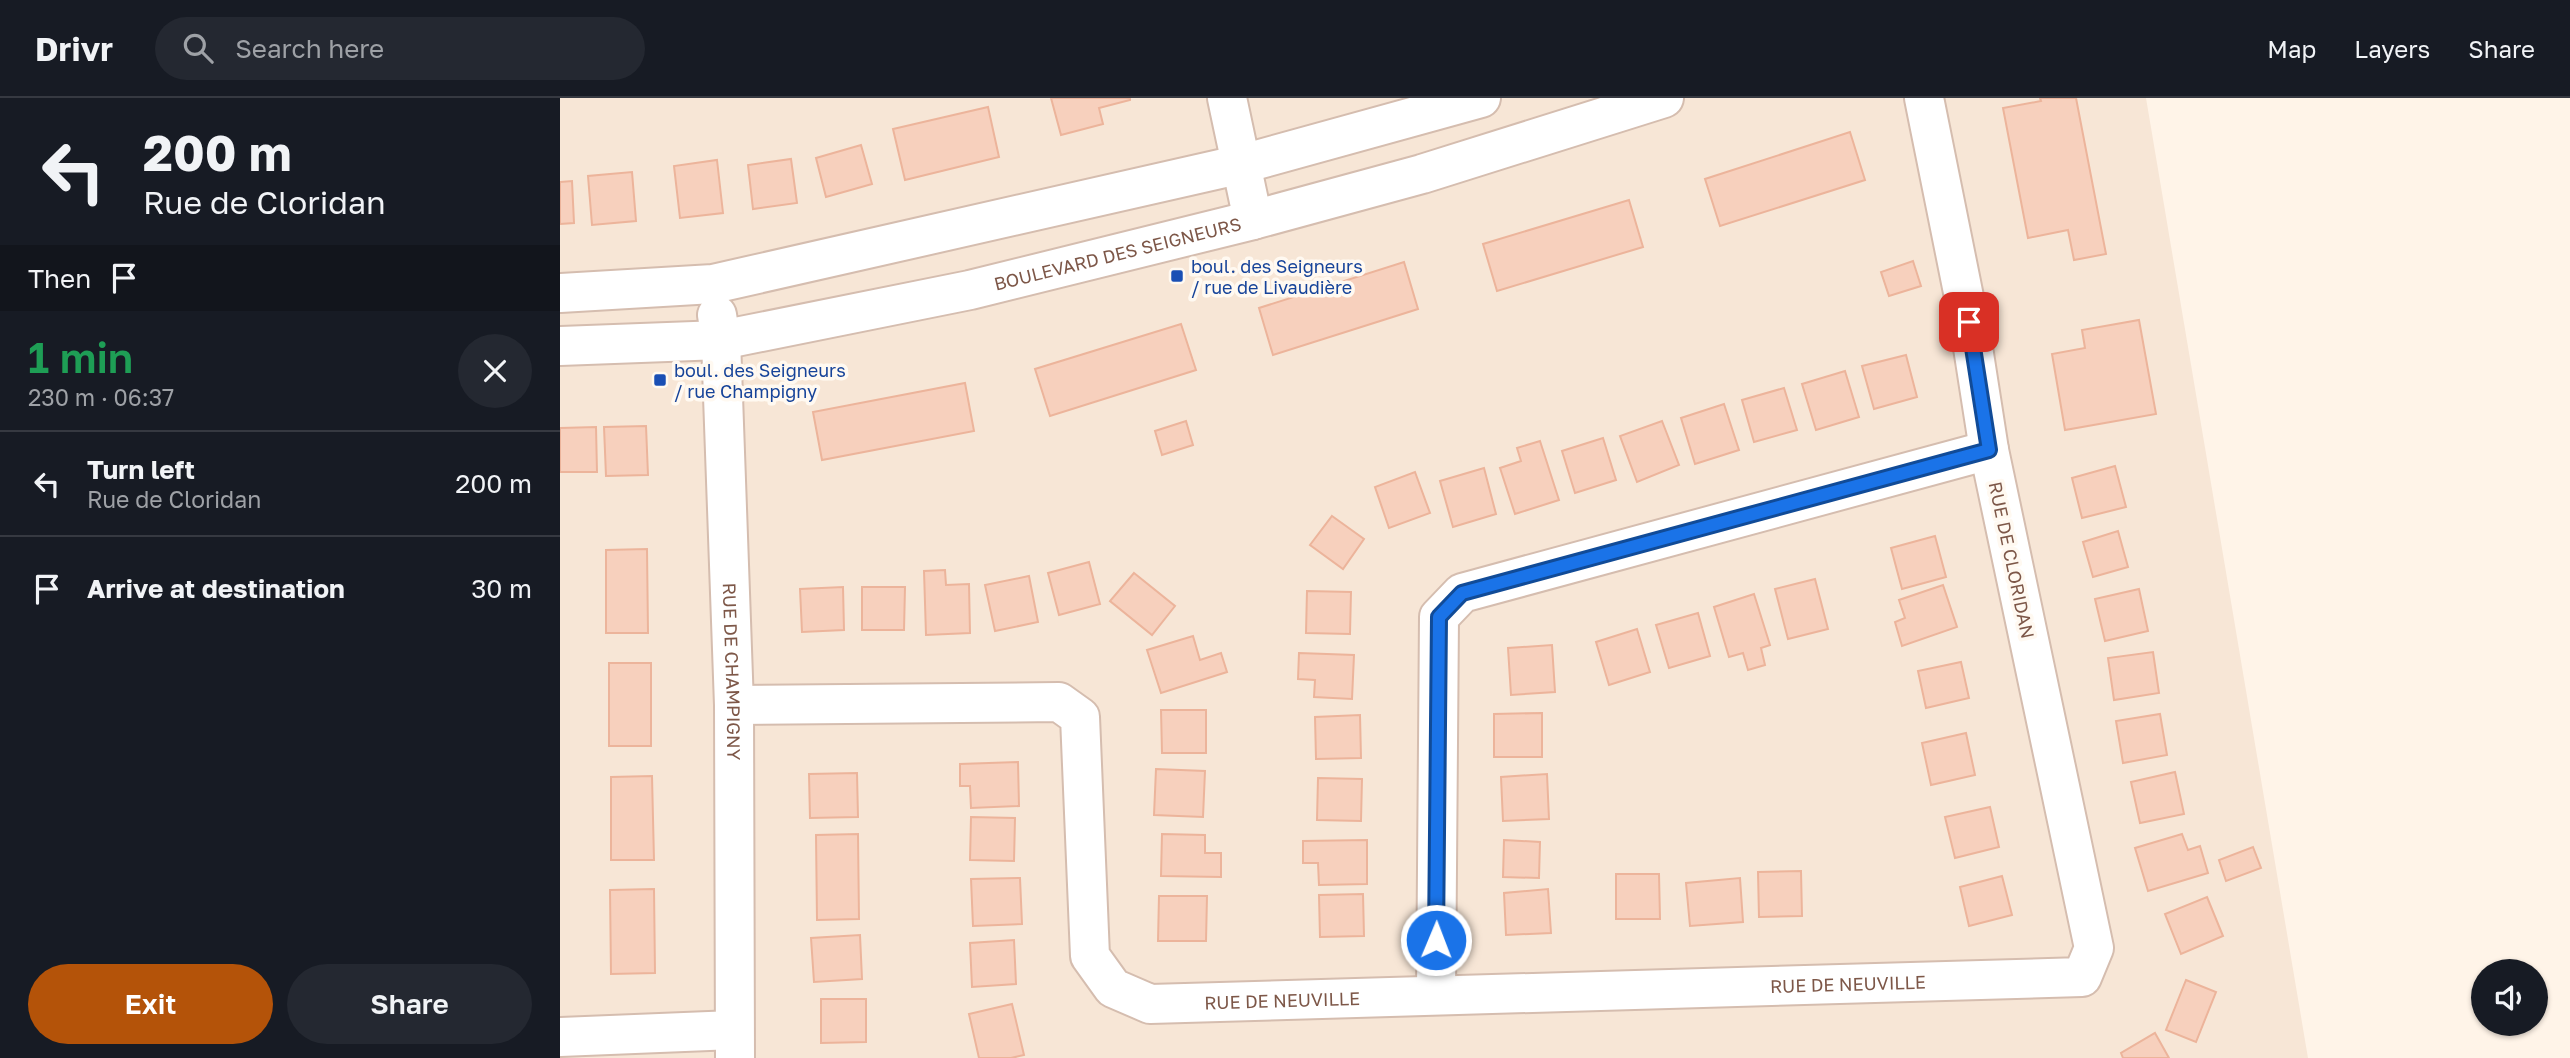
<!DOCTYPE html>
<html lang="en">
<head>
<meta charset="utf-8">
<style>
  body { margin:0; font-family:"Golos Text",sans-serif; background:#242831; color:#f1f3f6; height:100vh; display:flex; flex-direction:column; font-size:26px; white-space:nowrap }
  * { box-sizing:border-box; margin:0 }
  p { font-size:23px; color:#9ea1a6 }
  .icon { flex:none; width:38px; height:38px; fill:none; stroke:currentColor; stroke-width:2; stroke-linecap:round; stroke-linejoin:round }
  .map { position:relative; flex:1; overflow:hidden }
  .panel { display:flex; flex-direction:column; background:#171b24; width:560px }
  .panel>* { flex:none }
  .guide { background:#171b24; color:#f1f3f6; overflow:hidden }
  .fabs { position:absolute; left:1911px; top:861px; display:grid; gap:14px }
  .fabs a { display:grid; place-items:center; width:77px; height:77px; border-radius:50%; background:#171b24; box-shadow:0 2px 5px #0004; font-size:35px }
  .pin { position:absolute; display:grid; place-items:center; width:60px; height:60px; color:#fff; margin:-30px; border-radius:14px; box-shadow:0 4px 10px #0006 }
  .me { position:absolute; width:77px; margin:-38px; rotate:1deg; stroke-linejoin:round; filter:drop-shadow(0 0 5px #0008) }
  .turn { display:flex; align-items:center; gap:24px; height:147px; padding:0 28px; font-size:32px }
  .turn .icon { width:91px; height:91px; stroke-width:2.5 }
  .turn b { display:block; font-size:49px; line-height:60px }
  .then { display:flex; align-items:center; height:66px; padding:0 28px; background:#0003; gap:14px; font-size:26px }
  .round { display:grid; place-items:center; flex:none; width:74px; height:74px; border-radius:37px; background:#242831 }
  .overview { display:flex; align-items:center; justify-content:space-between; height:119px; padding:0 28px }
  h1 { font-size:42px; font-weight:600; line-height:52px; color:#1e9e55 }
  .action { display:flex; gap:14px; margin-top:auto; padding:14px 28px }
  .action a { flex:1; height:80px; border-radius:42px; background:#b45309; color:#fff; font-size:28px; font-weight:600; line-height:80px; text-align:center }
  .action a+a { background:#242831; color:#f1f3f6 }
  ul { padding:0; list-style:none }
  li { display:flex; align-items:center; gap:21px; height:105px; padding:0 28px; border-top:2px solid #363941 }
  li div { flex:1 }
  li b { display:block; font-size:26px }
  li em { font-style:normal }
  header { display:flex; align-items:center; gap:42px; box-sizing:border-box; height:98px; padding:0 35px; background:#171b24; border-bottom:2px solid #363941 }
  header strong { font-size:33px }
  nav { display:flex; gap:38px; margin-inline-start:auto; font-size:24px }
  .search { width:490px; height:63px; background:#242831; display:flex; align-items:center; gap:18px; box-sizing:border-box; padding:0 24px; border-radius:38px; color:#9ea1a6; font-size:26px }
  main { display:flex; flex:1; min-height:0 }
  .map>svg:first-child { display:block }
  .residential { fill:#f7e6d6 }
  .building { fill:#f7d0bd; stroke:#ecb49b; stroke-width:2 }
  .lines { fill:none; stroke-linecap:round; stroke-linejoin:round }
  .minor-casing { stroke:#d5bdaf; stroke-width:42 }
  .minor { stroke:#fff; stroke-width:38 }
  .route-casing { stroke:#114b97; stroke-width:18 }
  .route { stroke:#1a73e8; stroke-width:12 }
  .transit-dot { fill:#1a4fb4; stroke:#fff9f1; stroke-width:2.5 }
  .labels { text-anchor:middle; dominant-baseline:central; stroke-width:7; stroke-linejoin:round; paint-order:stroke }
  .street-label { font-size:18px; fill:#7d5748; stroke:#fff9f1 }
  .transit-label { font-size:18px; fill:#164399; stroke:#fff9f1; text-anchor:start }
</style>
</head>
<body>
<header>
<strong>Drivr</strong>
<div class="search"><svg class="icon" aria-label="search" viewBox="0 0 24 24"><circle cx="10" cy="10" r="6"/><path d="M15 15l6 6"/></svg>Search here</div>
<nav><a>Map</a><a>Layers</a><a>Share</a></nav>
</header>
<main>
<section class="panel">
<div class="guide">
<div class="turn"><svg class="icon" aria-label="left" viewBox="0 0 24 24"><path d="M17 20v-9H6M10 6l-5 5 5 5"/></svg><div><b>200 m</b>Rue de Cloridan</div></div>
<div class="then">Then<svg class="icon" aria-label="arrive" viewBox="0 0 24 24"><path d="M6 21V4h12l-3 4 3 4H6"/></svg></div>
</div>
<div class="overview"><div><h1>1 min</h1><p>230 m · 06:37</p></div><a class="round"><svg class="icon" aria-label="close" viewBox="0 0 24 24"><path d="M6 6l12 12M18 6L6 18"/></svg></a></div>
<ul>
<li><svg class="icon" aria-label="left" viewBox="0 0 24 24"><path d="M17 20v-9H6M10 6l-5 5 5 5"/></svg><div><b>Turn left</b><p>Rue de Cloridan</p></div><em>200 m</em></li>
<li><svg class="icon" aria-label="arrive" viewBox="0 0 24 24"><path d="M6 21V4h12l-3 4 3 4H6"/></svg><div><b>Arrive at destination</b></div><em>30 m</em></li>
</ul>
<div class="action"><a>Exit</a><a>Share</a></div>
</section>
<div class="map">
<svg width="2010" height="960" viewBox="0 0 2010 960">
  <rect width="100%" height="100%" fill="#fff4e8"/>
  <polygon class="residential" points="0,0 1586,0 1748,960 0,960"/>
  <g class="building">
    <polygon points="491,0 570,0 570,2 539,10 543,26 501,37"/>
    <polygon points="1480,0 1516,0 1546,156 1514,162 1508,132 1468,140 1443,10 1481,3"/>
    <polygon points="428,9 439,59 345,82 333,31"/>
    <polygon points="1290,34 1305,82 1160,128 1145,81"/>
    <polygon points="301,47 312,86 266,99 256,60"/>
    <polygon points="231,61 237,105 193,111 188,67"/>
    <polygon points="157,62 163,115 120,120 114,68"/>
    <polygon points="72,74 76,123 32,127 28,78"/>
    <polygon points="12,83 14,125 0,126 0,84"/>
    <polygon points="1069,102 1083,149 937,193 923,146"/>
    <polygon points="1353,163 1361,188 1329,198 1321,174"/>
    <polygon points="844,164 858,211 713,257 699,210"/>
    <polygon points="1579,222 1596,316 1505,332 1492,256 1525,250 1522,232"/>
    <polygon points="621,226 636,272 490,318 475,271"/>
    <polygon points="1346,257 1357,299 1314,311 1302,268"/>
    <polygon points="1285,273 1299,319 1256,332 1242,286"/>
    <polygon points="405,285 414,333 262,362 253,314"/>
    <polygon points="1224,290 1237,332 1194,344 1182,302"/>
    <polygon points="1164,306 1179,352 1135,366 1121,320"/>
    <polygon points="626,323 633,347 602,357 595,333"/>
    <polygon points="1102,323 1119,367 1077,384 1060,338"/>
    <polygon points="86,328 88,377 46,378 44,329"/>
    <polygon points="36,329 37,374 0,374 0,330"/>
    <polygon points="1043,340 1056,382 1015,395 1002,353"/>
    <polygon points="980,343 999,402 955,416 940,370 961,363 957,350"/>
    <polygon points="1555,368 1566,409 1522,420 1512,380"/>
    <polygon points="924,370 936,416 893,429 880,383"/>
    <polygon points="855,374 870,415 829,430 815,389"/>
    <polygon points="772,418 804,441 783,471 750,447"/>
    <polygon points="1558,433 1568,469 1533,479 1523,444"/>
    <polygon points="1375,438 1386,479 1342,491 1331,450"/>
    <polygon points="87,451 88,535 46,535 46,452"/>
    <polygon points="529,464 540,506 499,517 488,475"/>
    <polygon points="385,472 386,487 409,486 410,535 366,537 364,473"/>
    <polygon points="574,475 615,508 592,537 550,503"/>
    <polygon points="469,478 478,524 435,533 425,487"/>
    <polygon points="1255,481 1268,531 1228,541 1215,491"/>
    <polygon points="1383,487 1397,529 1342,548 1335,524 1345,520 1339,502"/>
    <polygon points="283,489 284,532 242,534 240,491"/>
    <polygon points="302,489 345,489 344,532 302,532"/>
    <polygon points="1579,491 1588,533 1545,543 1535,501"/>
    <polygon points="747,493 791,494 790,536 746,535"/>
    <polygon points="1194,496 1210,547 1201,550 1205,567 1188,572 1183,555 1169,559 1154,509"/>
    <polygon points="1138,515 1150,558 1109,570 1096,527"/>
    <polygon points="1077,531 1090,574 1049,587 1036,544"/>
    <polygon points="633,538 640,562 661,555 667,574 601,595 587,552"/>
    <polygon points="992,547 995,594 951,597 948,550"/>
    <polygon points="1593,554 1599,595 1554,602 1548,560"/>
    <polygon points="739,555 794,557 792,601 754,599 755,582 738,581"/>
    <polygon points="1401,564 1409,600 1366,610 1358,573"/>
    <rect x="49" y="565" width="42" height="83"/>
    <polygon points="601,612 646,612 646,655 602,655"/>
    <polygon points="982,615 982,659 934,659 934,616"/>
    <polygon points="1600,616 1607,657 1563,665 1556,623"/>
    <polygon points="800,617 801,660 756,661 755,619"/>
    <polygon points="1406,635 1415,677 1371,687 1362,645"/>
    <polygon points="458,664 459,708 411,710 410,688 400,688 400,666"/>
    <polygon points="596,671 645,673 643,719 594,717"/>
    <polygon points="1615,674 1624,716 1580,725 1571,684"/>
    <polygon points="297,675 298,719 250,720 249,676"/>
    <polygon points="987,676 989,721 943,723 941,679"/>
    <polygon points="92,678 94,762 51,762 51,679"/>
    <polygon points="758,680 802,681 801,723 757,722"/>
    <polygon points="1430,709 1439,749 1395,760 1385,719"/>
    <polygon points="411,719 455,720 454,763 410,762"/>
    <polygon points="298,736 299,821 257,822 256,737"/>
    <polygon points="602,736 645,737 645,755 661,755 661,779 601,778"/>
    <polygon points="1622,736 1628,752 1640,748 1648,775 1588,793 1575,750"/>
    <polygon points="807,742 807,786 759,787 758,765 743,765 743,743"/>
    <polygon points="944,742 980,744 979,780 943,779"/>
    <polygon points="1693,749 1701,770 1666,783 1659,762"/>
    <polygon points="1241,773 1242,818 1199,819 1198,774"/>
    <polygon points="1056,776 1099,776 1100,821 1056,821"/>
    <polygon points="1442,778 1452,817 1409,828 1400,789"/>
    <polygon points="460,780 462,826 413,828 411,781"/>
    <polygon points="1180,780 1183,824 1130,828 1126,785"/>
    <polygon points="94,791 95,875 51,876 50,792"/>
    <polygon points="988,791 991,835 946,837 944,795"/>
    <polygon points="803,796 804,838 760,839 759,797"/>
    <polygon points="599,798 647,798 646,843 598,843"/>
    <polygon points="1647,799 1663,838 1621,856 1605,816"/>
    <polygon points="300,837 302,881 254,884 251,840"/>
    <polygon points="454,842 456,886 412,889 410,845"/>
    <polygon points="1626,882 1656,894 1636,944 1606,932"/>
    <polygon points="261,901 306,901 306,944 261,945"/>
    <polygon points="452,906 464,957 451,960 419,960 409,916"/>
    <polygon points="1595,935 1609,960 1563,960 1561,955"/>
  </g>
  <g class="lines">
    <defs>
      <g id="minor">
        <polyline points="667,0 693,122"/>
        <polyline points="0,195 153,186 682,66 921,0"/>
        <path id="s1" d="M 157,217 L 161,242 L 174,607 L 175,960"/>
        <path id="s2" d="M 0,248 L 161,242 L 410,192 L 693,122 L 862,76 L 1104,0"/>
        <path id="s3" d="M 174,607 L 499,604 L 520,619 L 530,858 L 553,890 L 590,906 L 1522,879 L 1534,850 L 1429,352 L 1409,224 L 1364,0"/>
        <polyline points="876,896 879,519 902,495 1429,352"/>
        <polyline points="0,939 174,932"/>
      </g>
    </defs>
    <use href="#minor" class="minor-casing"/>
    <use href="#minor" class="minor"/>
  </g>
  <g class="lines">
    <defs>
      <polyline id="route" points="876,842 879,519 902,495 1429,352 1409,224"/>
    </defs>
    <use href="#route" class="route-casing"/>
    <use href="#route" class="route"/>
  </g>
  <g class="transit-dot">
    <rect x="610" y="171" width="14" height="14" rx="3.5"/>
    <rect x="93" y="275" width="14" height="14" rx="3.5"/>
  </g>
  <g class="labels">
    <g class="street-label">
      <text stroke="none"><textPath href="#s2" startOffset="567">BOULEVARD DES SEIGNEURS</textPath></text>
      <text transform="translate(1452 462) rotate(78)">RUE DE CLORIDAN</text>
      <text stroke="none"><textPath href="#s1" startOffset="357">RUE DE CHAMPIGNY</textPath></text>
      <text stroke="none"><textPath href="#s3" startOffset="1368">RUE DE NEUVILLE</textPath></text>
      <text stroke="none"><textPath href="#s3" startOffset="802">RUE DE NEUVILLE</textPath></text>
    </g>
    <g class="transit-label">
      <text x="631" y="168">boul. des Seigneurs<tspan x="631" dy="21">/ rue de Livaudière</tspan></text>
      <text x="114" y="272">boul. des Seigneurs<tspan x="114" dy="21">/ rue Champigny</tspan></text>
    </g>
  </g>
</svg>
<div class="fabs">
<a><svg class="icon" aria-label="sound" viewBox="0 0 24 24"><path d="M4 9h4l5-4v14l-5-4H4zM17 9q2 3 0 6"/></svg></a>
</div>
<div class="pin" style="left:1409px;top:224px;background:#d93025"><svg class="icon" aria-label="arrive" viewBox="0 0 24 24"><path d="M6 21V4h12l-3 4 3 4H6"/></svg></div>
<svg class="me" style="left:876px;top:842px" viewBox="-20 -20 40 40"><circle r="17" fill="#1a73e8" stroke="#fff" stroke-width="3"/><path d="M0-11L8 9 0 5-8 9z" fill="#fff"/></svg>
</div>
</main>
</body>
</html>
